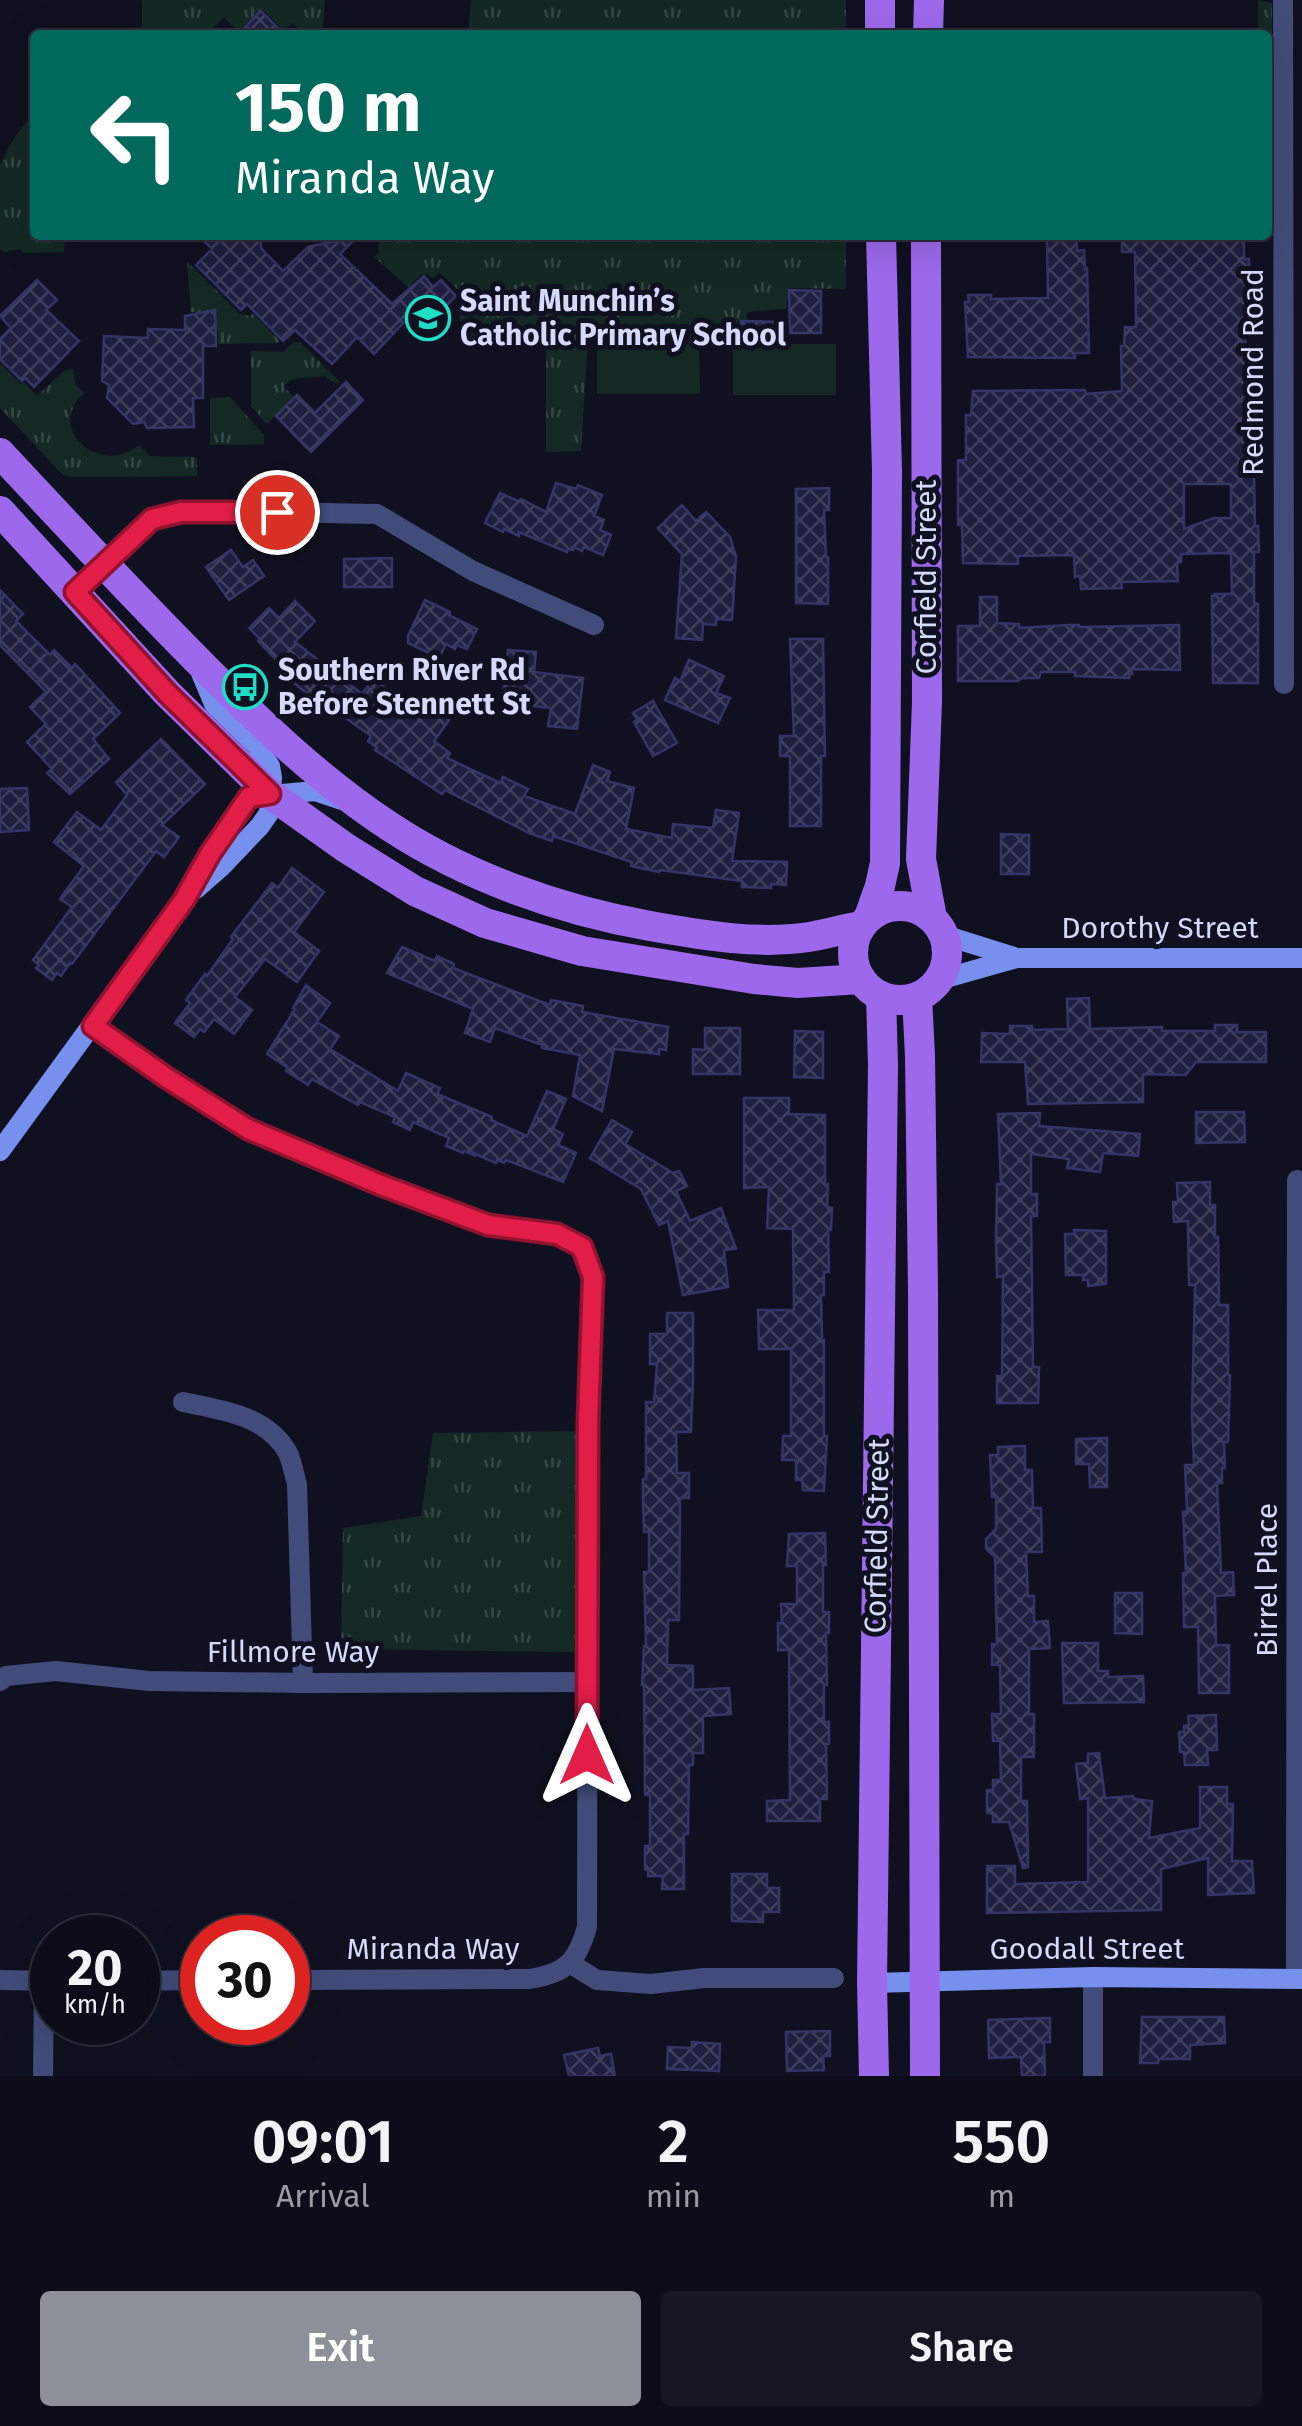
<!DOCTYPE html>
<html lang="en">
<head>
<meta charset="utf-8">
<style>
  body { margin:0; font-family:"Fira Sans",sans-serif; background:#151621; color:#f1f3f6; height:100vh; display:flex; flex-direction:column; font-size:38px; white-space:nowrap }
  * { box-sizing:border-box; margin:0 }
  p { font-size:32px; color:#9a9ca2 }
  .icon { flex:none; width:55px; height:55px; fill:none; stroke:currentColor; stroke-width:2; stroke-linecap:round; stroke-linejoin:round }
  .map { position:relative; height:2076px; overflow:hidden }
  .side { display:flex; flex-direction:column; background:#0c0d18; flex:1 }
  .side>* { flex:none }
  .banner { position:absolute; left:30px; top:30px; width:1242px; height:210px; border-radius:10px; box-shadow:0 10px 40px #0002,0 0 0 2px #2c2d37; background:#00695c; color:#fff; overflow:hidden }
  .speed { position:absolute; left:30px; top:1915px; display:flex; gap:20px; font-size:50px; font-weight:700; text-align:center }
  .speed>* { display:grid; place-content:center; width:130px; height:130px; border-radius:50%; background:#0c0d18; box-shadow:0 10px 40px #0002,0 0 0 2px #2c2d37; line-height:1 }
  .speed small { font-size:25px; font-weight:400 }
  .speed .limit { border:15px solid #d22; background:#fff; color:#111 }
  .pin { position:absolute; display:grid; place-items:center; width:85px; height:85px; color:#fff; margin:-42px; border:5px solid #fff; border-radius:50%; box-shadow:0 2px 10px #0007 }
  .me { position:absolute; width:110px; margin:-55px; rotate:0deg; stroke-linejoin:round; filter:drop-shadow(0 0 8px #0008) }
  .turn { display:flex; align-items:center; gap:35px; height:210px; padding:0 40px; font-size:45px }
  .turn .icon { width:130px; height:130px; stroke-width:2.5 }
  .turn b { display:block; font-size:70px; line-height:85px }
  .eta { display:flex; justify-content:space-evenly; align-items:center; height:170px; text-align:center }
  .eta b { font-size:60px; font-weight:600; line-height:70px }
  .button { display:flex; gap:20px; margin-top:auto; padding:20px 40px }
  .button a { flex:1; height:115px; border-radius:10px; background:#8c9099; color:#fff; font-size:40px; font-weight:600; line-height:115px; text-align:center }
  .button a+a { background:#151621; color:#f1f3f6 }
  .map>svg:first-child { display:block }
  .grass { fill:url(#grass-tufts) }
  .pitch { fill:#142924 }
  .building { fill:url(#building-cross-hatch); stroke:#333568; stroke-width:2.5; fill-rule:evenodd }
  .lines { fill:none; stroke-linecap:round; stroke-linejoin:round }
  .street { stroke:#414c7a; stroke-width:20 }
  .secondary { stroke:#7790ee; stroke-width:20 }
  .primary { stroke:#9d69ec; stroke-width:30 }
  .route-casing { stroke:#92132f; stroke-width:25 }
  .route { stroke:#e11d48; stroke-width:18 }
  .labels { text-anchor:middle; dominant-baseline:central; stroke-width:10; stroke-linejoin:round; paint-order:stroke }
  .poi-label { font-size:30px; font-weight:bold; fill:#d5d9fa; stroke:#101120; text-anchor:start }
  .street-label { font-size:30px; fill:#d5d9fa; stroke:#101120 }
</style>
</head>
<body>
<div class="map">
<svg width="1302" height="2076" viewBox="0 0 1302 2076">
  <defs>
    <pattern id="grass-tufts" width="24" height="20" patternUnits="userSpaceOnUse" patternTransform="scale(2.5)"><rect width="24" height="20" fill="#142924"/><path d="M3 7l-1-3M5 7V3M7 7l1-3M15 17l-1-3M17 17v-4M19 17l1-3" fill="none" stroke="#354745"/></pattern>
    <pattern id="building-cross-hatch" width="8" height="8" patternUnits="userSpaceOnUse" patternTransform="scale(2.5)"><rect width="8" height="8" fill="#1e1f3f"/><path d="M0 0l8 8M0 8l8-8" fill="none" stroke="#3e3f5c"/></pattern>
  </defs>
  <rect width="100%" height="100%" fill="#101120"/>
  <g class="grass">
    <polygon points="142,0 325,0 322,35 305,35 293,23 283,30 262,9 238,31 224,18 205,35 142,35"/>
    <polygon points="471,0 846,0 846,35 468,35"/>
    <polygon points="1258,0 1272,3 1272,189 1268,192 1268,35 1258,35"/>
    <polygon points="33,115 35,235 65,235 64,252 23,253 20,249 4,252 0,249 0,164 16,135"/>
    <path d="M 377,235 L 846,235 L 846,289 L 789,288 L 786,309 L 754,311 L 747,313 L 746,316 L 748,320 L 738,321 L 737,335 L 588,337 L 581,451 L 546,452 L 546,338 L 462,336 C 459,322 458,308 466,297 L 440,273 L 433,278 L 426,274 L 421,275 L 408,287 L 374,257 L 379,252 Z"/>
    <polygon points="187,261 240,314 250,316 253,314 280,341 277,343 218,344 218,330 200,313 191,312"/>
    <polygon points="294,342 300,342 340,382 334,383 325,376 292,379 284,386 293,397 267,424 251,406 251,351 283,352"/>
    <path d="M 0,363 L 21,384 L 24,382 L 37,396 L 65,370 L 73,369 L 75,384 L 84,393 C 44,430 102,477 139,445 L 150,456 L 197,457 L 197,476 L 73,477 L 63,475 L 0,408 Z"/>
    <polygon points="230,397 264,435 264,444 210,445 210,398"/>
    <polygon points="580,1431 575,1652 341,1649 343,1528 421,1516 433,1433"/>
  </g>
  <g class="pitch">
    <polygon points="597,344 699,344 700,394 597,394"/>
    <rect x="733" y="344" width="103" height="51"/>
  </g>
  <g class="building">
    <polygon points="261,11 285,35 237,35"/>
    <polygon points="198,235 261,235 261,248 283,271 308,247 358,236 340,254 392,304 424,276 433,287 441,280 456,296 441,311 428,297 374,354 357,337 332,364 295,330 283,341 247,304 241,310 196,265 212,249"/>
    <path d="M 1122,235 L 1244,235 L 1244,259 L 1249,259 L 1249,290 L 1245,289 L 1246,450 L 1257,450 L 1257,474 L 1254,474 L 1255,526 L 1258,526 L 1259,552 L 1254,552 L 1254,603 L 1258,604 L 1258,683 L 1213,683 L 1212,596 L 1215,596 L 1215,594 L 1232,594 L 1231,553 L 1181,554 L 1181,562 L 1177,563 L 1178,581 L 1121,582 L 1122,588 L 1081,589 L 1080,576 L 1075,577 L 1074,555 L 1018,556 L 1018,564 L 963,563 L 962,524 L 958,525 L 958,460 L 966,460 L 966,415 L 971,415 L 973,391 L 1085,390 L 1086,394 L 1122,391 L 1121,346 L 1124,346 L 1125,327 L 1136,327 L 1135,252 L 1122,252 ZM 1184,484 L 1231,484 L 1231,518 L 1214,518 L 1184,529 Z"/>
    <polygon points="1077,240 1077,251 1084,250 1085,269 1087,268 1089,353 1075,353 1075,358 968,357 965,302 969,302 968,295 991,295 991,299 1048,298 1047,241"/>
    <polygon points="37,280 57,300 46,310 79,341 34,387 25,378 22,381 0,359 0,339 11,328 0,316"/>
    <polygon points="789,290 821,291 821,333 790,333"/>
    <polygon points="215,310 216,346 203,346 203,398 193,398 194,427 147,428 144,422 133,424 107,398 109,385 102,381 104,336 148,338 148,329 185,330 185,316"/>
    <polygon points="741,321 780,322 780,343 741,342"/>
    <polygon points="346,382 363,400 311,452 276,416 297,395 315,413"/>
    <polygon points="556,483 576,489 578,485 602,495 594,516 604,520 600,530 611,535 603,555 584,547 582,551 574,547 573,550 568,549 567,552 519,532 519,536 504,529 503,532 485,523 500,493 518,501 521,499 546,512"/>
    <polygon points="829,488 829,510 824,510 826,557 828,557 828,604 796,603 796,489"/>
    <polygon points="682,505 696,521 706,512 730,537 736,557 732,620 716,619 716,625 703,624 702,640 676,638 682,554 658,528"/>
    <polygon points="231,550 243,567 253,560 264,576 229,600 206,567"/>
    <polygon points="392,558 392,587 344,587 344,559"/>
    <polygon points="0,590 23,614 16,621 50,655 54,650 72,668 75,664 120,713 93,739 109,759 70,794 47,773 52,769 27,742 46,724 30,707 46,692 0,645"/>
    <polygon points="980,597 997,597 997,623 1019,624 1019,628 1068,625 1079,625 1079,627 1179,625 1180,670 1132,669 1132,674 1129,674 1129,678 1075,676 1075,672 1041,672 1039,678 1022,678 1018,681 958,681 958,626 980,626"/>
    <polygon points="425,600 450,612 449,615 477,629 467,649 457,645 455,649 446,644 439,658 408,643 408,636"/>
    <polygon points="295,601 315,621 295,642 362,694 373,679 426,717 433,708 449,720 434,741 450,753 447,758 500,783 503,777 528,789 524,796 575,814 593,765 610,772 607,781 634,788 626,829 672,838 673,824 713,828 716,810 739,813 732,861 787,862 786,885 771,884 771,888 742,887 742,881 660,870 659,872 631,866 632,862 553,836 552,841 529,833 445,790 442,794 375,750 377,748 368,741 371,736 330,707 328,710 295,684 297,681 258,641 260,639 249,628 269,608 279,618"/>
    <polygon points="790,639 823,639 825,756 821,756 821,826 790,826 790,756 780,756 780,736 794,736"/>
    <polygon points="508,650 536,652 534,672 583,678 577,729 548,726 551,708 502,703"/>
    <polygon points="689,660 724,676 716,693 730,698 718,723 665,700 675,678 680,681"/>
    <polygon points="653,701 677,743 653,756 634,722 637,720 633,713"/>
    <polygon points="161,739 205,784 162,825 179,837 164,857 156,851 72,964 70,963 61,976 57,973 52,980 36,968 39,965 33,960 72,907 60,899 84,866 54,842 77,812 101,830 127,795 116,782"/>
    <polygon points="27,788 29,830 0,832 0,789"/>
    <polygon points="1001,834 1029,835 1029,874 1001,874"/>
    <polygon points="292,868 324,892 294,932 319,951 297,982 265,959 235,997 252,1010 234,1034 214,1019 204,1032 200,1029 194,1037 175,1023 190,1003 186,1000 205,974 207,976 233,939 231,937 272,883 278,888"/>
    <polygon points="402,947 435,961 437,956 454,964 453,968 550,1005 551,1000 583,1006 582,1012 668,1027 666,1050 659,1049 659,1054 614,1049 602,1111 573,1096 580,1055 542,1048 542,1045 495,1028 490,1042 465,1033 473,1009 387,973"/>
    <polygon points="306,985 330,1003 317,1022 339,1036 330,1049 398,1091 406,1073 440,1088 437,1094 492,1117 491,1120 527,1136 547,1091 566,1099 553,1129 563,1134 558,1145 576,1153 563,1182 506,1160 504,1163 497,1160 496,1163 473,1153 474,1155 464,1151 463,1153 446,1146 449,1138 413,1122 410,1130 393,1122 395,1117 360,1102 358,1105 312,1079 308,1085 286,1071 288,1068 267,1054 295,1009 293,1008"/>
    <polygon points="1089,998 1090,1029 1162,1027 1162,1031 1215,1031 1215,1025 1237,1025 1237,1032 1266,1032 1266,1062 1196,1062 1186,1075 1143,1074 1143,1102 1028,1104 1025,1062 981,1062 982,1033 1010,1034 1010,1026 1032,1026 1032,1030 1068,1029 1067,999"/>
    <polygon points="705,1028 740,1028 740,1074 693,1074 693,1049 705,1050"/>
    <polygon points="795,1031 823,1032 823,1078 794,1077"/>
    <polygon points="744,1098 789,1098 789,1114 825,1115 825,1184 828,1184 827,1207 832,1208 831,1230 828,1230 829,1272 824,1272 824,1295 821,1295 822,1340 824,1340 824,1436 827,1436 824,1491 803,1490 802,1480 796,1480 796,1460 782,1460 783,1436 791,1436 791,1349 759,1349 758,1310 794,1310 793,1229 767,1228 769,1187 744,1188"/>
    <polygon points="1196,1112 1244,1112 1245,1142 1196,1143"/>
    <polygon points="1040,1113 1039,1126 1140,1134 1138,1156 1103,1153 1100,1172 1067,1168 1069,1159 1031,1154 1031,1194 1037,1194 1037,1216 1031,1216 1033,1367 1039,1367 1038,1403 997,1403 997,1376 1002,1376 1003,1276 997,1277 996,1239 997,1184 1001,1184 998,1114"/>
    <polygon points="612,1120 632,1132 625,1144 673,1173 679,1171 687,1186 676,1191 690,1221 721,1208 736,1249 724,1250 728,1287 683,1295 668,1221 659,1225 641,1189 590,1158"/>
    <polygon points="1210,1182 1210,1205 1215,1205 1215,1237 1218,1237 1219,1305 1228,1305 1228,1375 1230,1375 1228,1442 1224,1442 1225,1468 1222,1468 1222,1483 1217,1483 1221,1573 1233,1572 1234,1595 1215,1596 1216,1645 1229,1645 1229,1693 1199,1693 1198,1627 1184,1627 1183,1573 1186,1573 1183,1512 1187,1511 1185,1465 1194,1465 1192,1414 1195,1285 1189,1285 1188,1221 1174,1222 1173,1202 1178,1202 1177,1183"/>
    <polygon points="1074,1230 1106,1231 1106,1284 1088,1286 1088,1280 1083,1280 1083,1275 1066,1275 1065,1234 1075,1234"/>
    <polygon points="667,1313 693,1313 693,1379 691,1432 676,1432 677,1473 689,1473 689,1498 680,1498 679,1620 668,1620 667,1665 693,1666 693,1690 729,1688 731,1714 703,1716 703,1753 693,1753 693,1765 689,1765 688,1834 684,1834 684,1889 662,1889 663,1876 648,1876 648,1870 645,1869 645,1846 650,1846 650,1795 645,1795 644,1685 642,1685 644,1646 646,1646 644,1572 649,1572 649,1532 644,1532 643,1498 643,1479 646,1479 646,1402 654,1402 657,1364 650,1364 650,1334 667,1334"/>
    <polygon points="1107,1438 1107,1487 1090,1487 1089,1464 1076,1464 1076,1439"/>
    <polygon points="1025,1446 1025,1470 1032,1470 1033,1508 1041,1508 1042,1552 1026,1552 1028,1596 1034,1596 1034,1622 1048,1621 1050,1648 1029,1649 1029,1714 1034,1714 1034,1757 1021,1757 1021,1801 1027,1801 1028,1867 1023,1868 1009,1822 993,1822 993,1814 987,1813 987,1790 993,1790 993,1780 1001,1780 1000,1741 993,1741 992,1714 1001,1714 1000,1665 992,1665 992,1644 997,1644 995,1557 986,1549 986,1539 996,1529 996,1497 992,1497 990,1455 998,1455 998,1447"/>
    <polygon points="825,1533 826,1565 823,1565 823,1612 829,1612 829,1633 826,1633 827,1685 824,1685 824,1722 829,1722 829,1744 826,1744 827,1799 820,1799 820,1821 767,1821 767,1801 790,1800 789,1650 778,1650 778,1623 782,1623 781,1604 797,1604 797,1566 787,1566 789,1534"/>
    <polygon points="1115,1593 1142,1593 1142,1634 1115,1633"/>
    <polygon points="1062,1643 1098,1643 1098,1671 1108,1671 1108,1677 1143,1676 1144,1702 1064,1703"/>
    <polygon points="1216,1715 1217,1750 1207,1750 1208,1765 1185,1765 1184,1752 1180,1752 1179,1732 1184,1732 1184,1726 1189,1725 1188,1716"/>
    <polygon points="1099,1753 1105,1798 1133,1796 1134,1799 1152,1801 1149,1838 1200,1828 1200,1787 1227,1787 1227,1804 1233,1804 1232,1861 1252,1861 1254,1893 1208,1895 1208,1858 1161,1869 1161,1910 987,1913 987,1866 1015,1866 1015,1884 1088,1882 1088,1798 1080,1799 1076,1764 1088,1763 1088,1754"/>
    <polygon points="732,1874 767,1874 767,1888 779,1888 779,1912 763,1912 763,1922 732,1921"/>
    <polygon points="1142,2017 1224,2017 1225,2043 1190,2045 1190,2059 1159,2059 1158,2063 1140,2063"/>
    <polygon points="1050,2018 1050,2042 1044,2042 1045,2076 1022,2076 1021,2057 989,2058 988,2020"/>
    <polygon points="830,2031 830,2056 823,2056 824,2070 787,2071 786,2032"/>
    <polygon points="692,2042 720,2044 719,2071 667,2069 668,2047 692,2048"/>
    <polygon points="598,2048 600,2056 611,2054 615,2076 569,2076 564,2055"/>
  </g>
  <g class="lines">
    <g class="street">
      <polyline points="1283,0 1284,684"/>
      <polyline points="75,592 152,519 181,512 210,511 377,514 473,571 594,625"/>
      <path d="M 93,1026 L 167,1079 L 249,1129 L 381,1185 L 488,1225 L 557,1234 L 583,1247 L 593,1277 L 588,1421 L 587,1927 C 577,1962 566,1973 530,1979 L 288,1980"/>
      <path d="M 183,1402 C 221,1410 267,1415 288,1453 C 292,1462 294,1474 297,1484 L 303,1683"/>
      <polyline points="0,1681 6,1676 56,1671 149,1681 303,1683 587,1682"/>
      <polyline points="571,1964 597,1980 651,1984 704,1978 834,1978"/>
      <polyline points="1093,1977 1093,2076"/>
      <polyline points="1296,1979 1297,1180"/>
      <polyline points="0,1980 52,1981"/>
      <polyline points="138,1981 202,1980"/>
      <polyline points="43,2076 44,1981"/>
    </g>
    <g class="secondary">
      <polyline points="196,889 221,867 260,826 269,813 272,778 270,766 256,745 214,704 201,673"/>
      <polyline points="944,935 1017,958 1302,958"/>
      <polyline points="939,980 1017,958"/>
      <polyline points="0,1151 183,900 210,854 249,797 315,791 342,800"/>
      <polyline points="872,1983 1093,1977 1302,1979"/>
    </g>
    <g class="primary">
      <polyline points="880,35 880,0"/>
      <polyline points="928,35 929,0"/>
      <polyline points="926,235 927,702 921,859 932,918"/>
      <path d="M 0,453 C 67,525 135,598 205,668 C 261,724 322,782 389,826 C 466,877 560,910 650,926 C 702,935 757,945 809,937 C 827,934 844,929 861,926"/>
      <polyline points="0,511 167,693 270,794 346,848 415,891 485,923 582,951 754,979 798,983 861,979"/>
      <circle cx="900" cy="953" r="47"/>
      <polyline points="869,917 880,886 885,863 887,471 881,235"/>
      <polyline points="917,997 920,1056 923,1292 925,2076"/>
      <polyline points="874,2076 872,1983 883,1065 881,996"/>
    </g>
  </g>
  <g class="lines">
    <defs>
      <polyline id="route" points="277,512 181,512 152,519 75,592 167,693 270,794 249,797 210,854 184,900 93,1026 167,1078 248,1129 381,1185 488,1225 557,1234 582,1247 593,1277 588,1421 587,1755"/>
    </defs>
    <use href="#route" class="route-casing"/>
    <use href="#route" class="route"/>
  </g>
  <defs>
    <symbol id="school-ring" viewBox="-11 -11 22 22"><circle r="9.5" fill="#101120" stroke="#1cdfc5" stroke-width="1.5"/><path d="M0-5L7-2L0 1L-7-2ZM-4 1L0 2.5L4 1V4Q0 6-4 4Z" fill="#1cdfc5"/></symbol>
    <symbol id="bus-ring" viewBox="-11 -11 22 22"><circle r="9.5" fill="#101120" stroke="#1cdfc5" stroke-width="1.5"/><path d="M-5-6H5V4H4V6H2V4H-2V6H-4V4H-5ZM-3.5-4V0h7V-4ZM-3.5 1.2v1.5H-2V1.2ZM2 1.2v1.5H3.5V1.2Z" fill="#1cdfc5"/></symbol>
  </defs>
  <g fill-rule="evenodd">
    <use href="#school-ring" x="403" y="293" width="50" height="50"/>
    <use href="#bus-ring" x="220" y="662" width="50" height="50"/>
  </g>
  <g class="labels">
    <g class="poi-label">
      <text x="460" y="301">Saint Munchin’s<tspan x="460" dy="34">Catholic Primary School</tspan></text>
      <text x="278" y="670">Southern River Rd<tspan x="278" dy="34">Before Stennett St</tspan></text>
    </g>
    <g class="street-label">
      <text transform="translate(1253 372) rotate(-90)">Redmond Road</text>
      <text transform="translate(926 577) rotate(-90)">Corfield Street</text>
      <text x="1160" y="928">Dorothy Street</text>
      <text transform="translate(877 1536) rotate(-89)">Corfield Street</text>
      <text transform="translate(1267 1580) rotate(-90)">Birrel Place</text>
      <text x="293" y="1652">Fillmore Way</text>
      <text x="433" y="1949">Miranda Way</text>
      <text x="1087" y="1949">Goodall Street</text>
    </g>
  </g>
</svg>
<div class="speed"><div>20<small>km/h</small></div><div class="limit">30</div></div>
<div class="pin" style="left:277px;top:512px;background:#d93025"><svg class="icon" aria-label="arrive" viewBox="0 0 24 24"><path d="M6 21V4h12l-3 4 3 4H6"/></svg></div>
<svg class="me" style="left:587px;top:1755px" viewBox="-20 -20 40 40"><path d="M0-17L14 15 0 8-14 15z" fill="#e11d48" stroke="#fff" stroke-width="4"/></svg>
<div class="banner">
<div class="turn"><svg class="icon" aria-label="left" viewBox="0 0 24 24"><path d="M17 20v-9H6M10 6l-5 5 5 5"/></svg><div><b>150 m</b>Miranda Way</div></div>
</div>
</div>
<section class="side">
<div class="eta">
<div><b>09:01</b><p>Arrival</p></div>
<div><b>2</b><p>min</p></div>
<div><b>550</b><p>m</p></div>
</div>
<div class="button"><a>Exit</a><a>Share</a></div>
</section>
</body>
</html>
